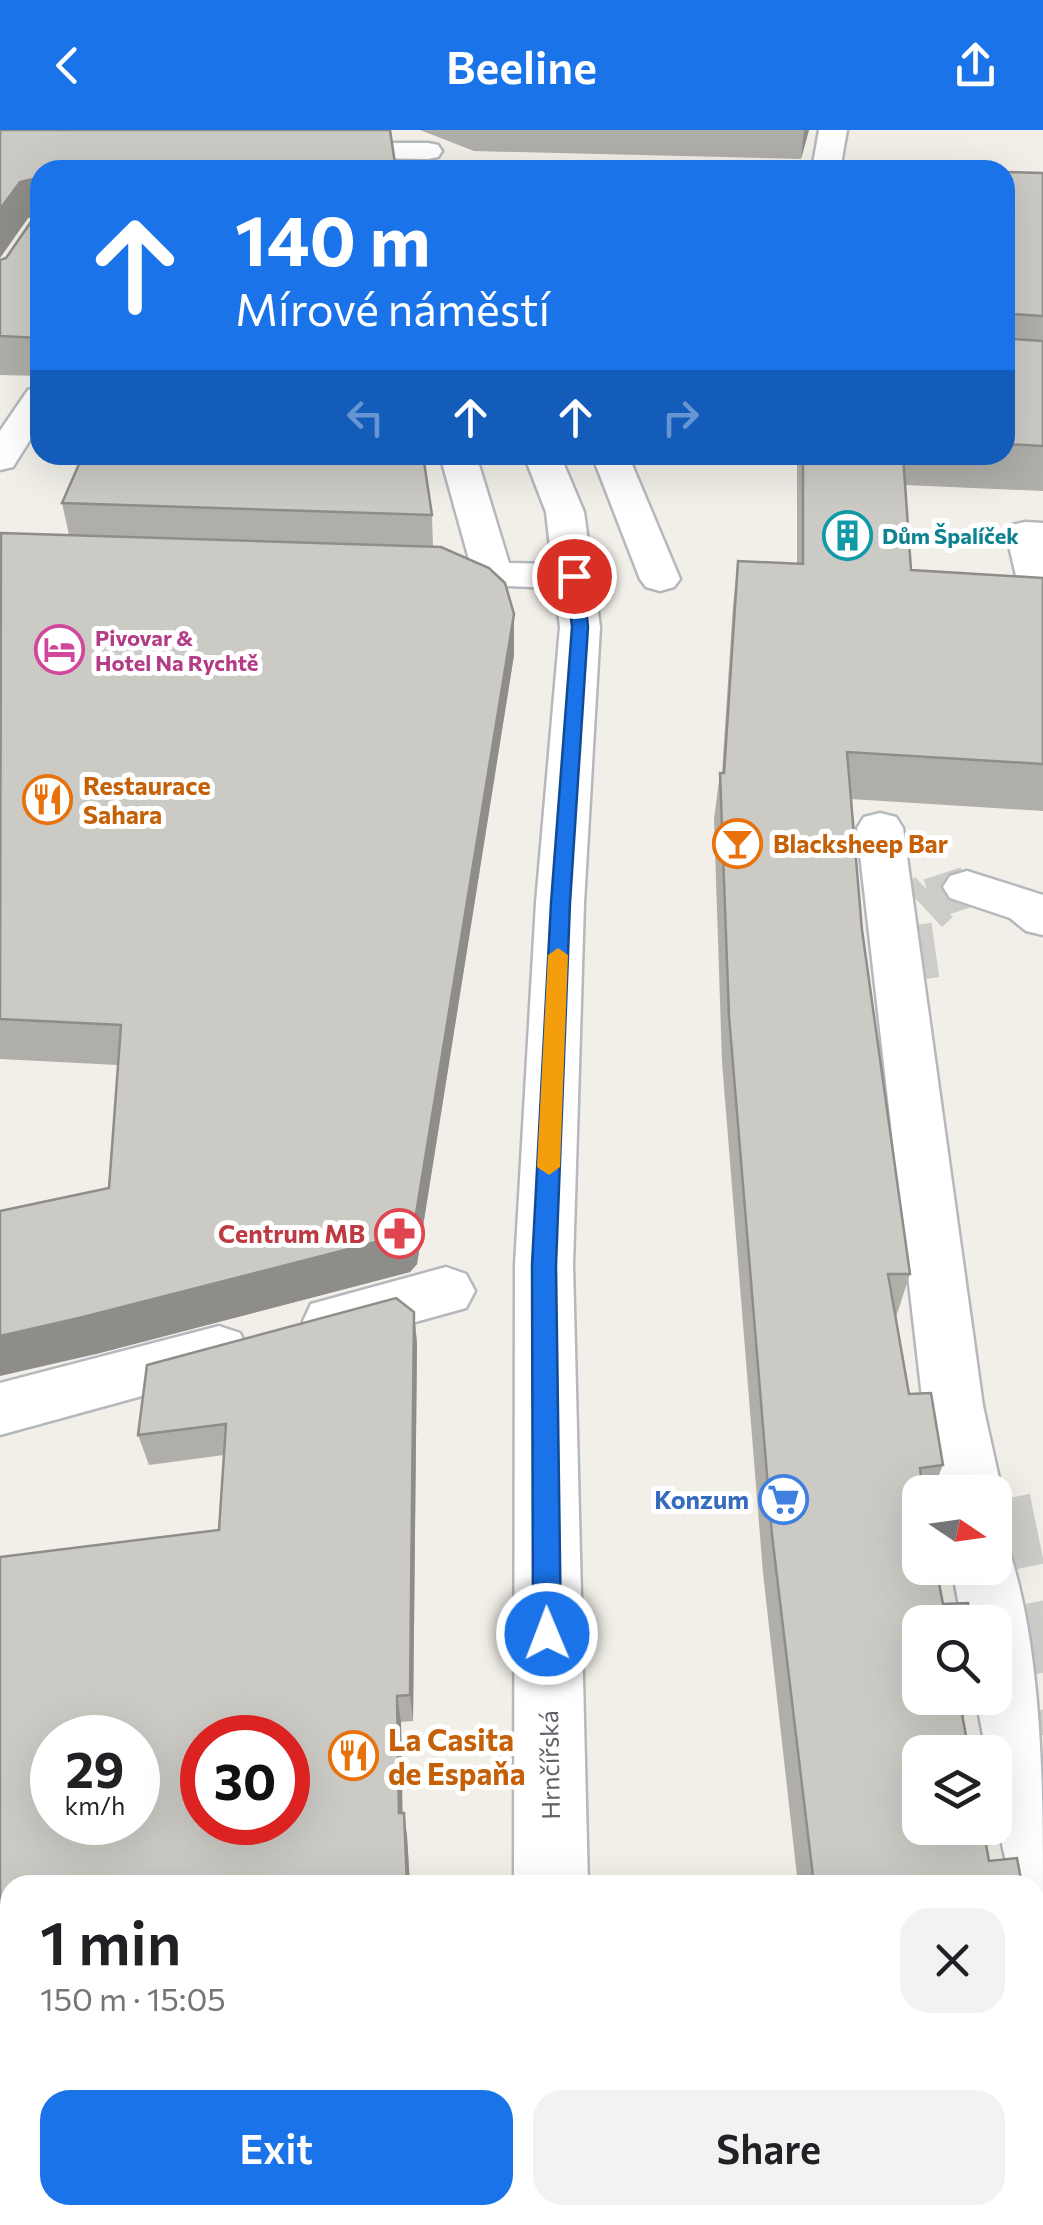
<!DOCTYPE html>
<html lang="en">
<head>
<meta charset="utf-8">
<style>
  body { margin:0; font-family:Commissioner,sans-serif; background:#f2f2f2; color:#202124; height:100vh; display:flex; flex-direction:column; font-size:38px; white-space:nowrap }
  * { box-sizing:border-box; margin:0 }
  p { font-size:32px; color:#757577 }
  .icon { flex:none; width:55px; height:55px; fill:none; stroke:currentColor; stroke-width:2; stroke-linecap:round; stroke-linejoin:round }
  .map { position:relative; flex:1; overflow:hidden }
  .drawer { position:absolute; left:0px; top:1745px; width:1045px; height:350px; display:flex; flex-direction:column; background:#fff; border-radius:30px 30px 0 0; box-shadow:0 10px 40px #0002 }
  .drawer>* { flex:none }
  .banner { position:absolute; left:30px; top:30px; width:985px; height:305px; border-radius:30px; box-shadow:0 10px 40px #0002; background:#1a73e8; color:#fff; overflow:hidden }
  .needle { width:65px; rotate:103deg }
  .tools { position:absolute; left:902px; top:1345px; display:grid; gap:20px }
  .tools a { display:grid; place-items:center; width:110px; height:110px; border-radius:20px; background:#fff; box-shadow:0 10px 40px #0002; font-size:50px }
  .speed { position:absolute; left:30px; top:1585px; display:flex; gap:20px; font-size:50px; font-weight:700; text-align:center }
  .speed>* { display:grid; place-content:center; width:130px; height:130px; border-radius:50%; background:#fff; box-shadow:0 10px 40px #0002; line-height:1 }
  .speed small { font-size:25px; font-weight:400 }
  .speed .limit { border:15px solid #d22; background:#fff; color:#111 }
  .pin { position:absolute; display:grid; place-items:center; width:85px; height:85px; color:#fff; margin:-42px; border:5px solid #fff; border-radius:50%; box-shadow:0 2px 10px #0007 }
  .me { position:absolute; width:110px; margin:-55px; rotate:359deg; stroke-linejoin:round; filter:drop-shadow(0 0 8px #0008) }
  .turn { display:flex; align-items:center; gap:35px; height:210px; padding:0 40px; font-size:45px }
  .turn .icon { width:130px; height:130px; stroke-width:2.5 }
  .turn b { display:block; font-size:70px; line-height:85px }
  .lanes { display:flex; align-items:center; height:95px; padding:0 40px; background:#0003; justify-content:center; gap:50px; direction:ltr }
  .lanes .off { opacity:.35 }
  .round { display:grid; place-items:center; flex:none; width:105px; height:105px; border-radius:30px; background:#f2f2f2 }
  .summary { display:flex; align-items:center; justify-content:space-between; height:170px; padding:0 40px }
  h1 { font-size:60px; font-weight:600; line-height:75px }
  .action { display:flex; gap:20px; margin-top:auto; padding:20px 40px }
  .action a { flex:1; height:115px; border-radius:30px; background:#1a73e8; color:#fff; font-size:40px; font-weight:600; line-height:115px; text-align:center }
  .action a+a { background:#f2f2f2; color:#202124 }
  header { display:flex; justify-content:space-between; align-items:center; height:130px; padding:0 40px; background:#1a73e8; color:#fff; font-size:45px; font-weight:600 }
  .map>svg:first-child { display:block }
  .lines { fill:none; stroke-linecap:round; stroke-linejoin:round }
  .minor-tunnel-far2 { stroke:#ccccc8; stroke-width:41; stroke-dasharray:41 21; stroke-linecap:butt }
  .minor-tunnel-far1 { stroke:#ccccc8; stroke-width:55; stroke-dasharray:55 28; stroke-linecap:butt }
  .minor-tunnel { stroke:#ccccc8; stroke-width:71; stroke-dasharray:71 36; stroke-linecap:butt }
  .minor-casing { stroke:#b5b8bc; stroke-width:5 }
  .minor { fill:#fff; fill-rule:evenodd }
  .wall { fill:#afaea9 }
  .shaded-wall { fill:#8f8d8a }
  .building { fill:#cccac5; stroke:#8f8d8a; stroke-width:2.5; fill-rule:evenodd }
  .route { fill:#1a73e8; stroke:#114b97; stroke-width:2.5 }
  .slow { fill:#f59e0b }
  .labels { text-anchor:middle; dominant-baseline:central; stroke-width:10; stroke-linejoin:round; paint-order:stroke }
  .far-culture-label { font-size:22px; font-weight:bold; fill:#0d838f; stroke:#fff; text-anchor:start }
  .far-hotel-label { font-size:22px; font-weight:bold; fill:#b23c85; stroke:#fff; text-anchor:start }
  .food-label { font-size:25px; font-weight:bold; fill:#c56008; stroke:#fff; text-anchor:start }
  .health-label { font-size:25px; font-weight:bold; fill:#be3a42; stroke:#fff; text-anchor:end }
  .shop-label { font-size:25px; font-weight:bold; fill:#366cbe; stroke:#fff; text-anchor:end }
  .street-label { font-size:25px; fill:#5f6368; stroke:#fff }
  .near-food-label { font-size:30px; font-weight:bold; fill:#c56008; stroke:#fff; text-anchor:start }
</style>
</head>
<body>
<header><svg class="icon" aria-label="back" viewBox="0 0 24 24"><path d="M15 5l-7 7 7 7"/></svg>Beeline<svg class="icon" aria-label="share" viewBox="0 0 24 24"><path d="M12 15V3M7 8l5-5 5 5M5 13v7h14v-7"/></svg></header>
<div class="map">
<svg width="1043" height="2095" viewBox="0 0 1043 2095">
  <rect width="100%" height="100%" fill="#f1efe8"/>
  <g class="lines">
    <polyline class="minor-tunnel-far2" points="930,769 967,757"/>
    <polyline class="minor-tunnel-far1" points="912,851 904,795 934,767"/>
    <polyline class="minor-tunnel" points="995,1371 1043,1605"/>
    <defs>
      <g id="minor">
        <polygon points="819,0 847,0 840,40 812,40"/>
        <polygon points="316,13 428,13 438,15 442,21 438,27 428,29 306,27 302,21 306,15"/>
        <polygon points="40,257 40,294 13,337 0,340 0,301 28,260"/>
        <polygon points="440,325 476,325 509,433 552,434 546,382 524,325 560,325 584,382 600,497 584,773 573,1135 588,1755 514,1755 515,1135 536,773 560,497 555,458 409,452 403,444 409,436 470,433"/>
        <polygon points="592,325 628,325 680,449 674,457 660,461 646,457 640,449"/>
        <polygon points="1025,392 1043,393 1043,463 1023,458 1017,450 1006,403 1012,395"/>
        <polygon points="880,683 896,687 903,698 983,1276 1002,1362 995,1376 995,1362 939,1362 923,1276 857,698 864,687"/>
        <polygon points="967,741 1043,765 1043,805 1026,801 1010,788 950,768 943,757 950,746"/>
        <polygon points="446,1137 466,1144 475,1161 466,1178 332,1215 311,1208 303,1191 311,1174"/>
        <polygon points="219,1196 240,1203 249,1221 240,1239 0,1305 0,1253"/>
        <path d="M 995,1412 L 1008,1417 C 1043,1522 1043,1660 1043,1774 L 1035,1770 L 1035,1755 L 1014,1755 C 997,1713 995,1667 995,1622 L 986,1622 L 976,1568 L 995,1568 L 995,1492 L 962,1492 L 952,1438 L 995,1438 Z"/>
        <polygon points="525,2085 607,2085 608,2095 526,2095"/>
      </g>
    </defs>
    <use href="#minor" class="minor-casing"/>
    <use href="#minor" class="minor"/>
  </g>
  <g class="wall">
    <polygon points="0,0 40,40 40,246 0,245 0,130 6,128 35,86 28,88 0,128"/>
    <polygon points="420,0 809,0 801,29 474,21"/>
    <polygon points="1005,42 1043,43 1043,361 905,355 911,440 1043,448 1043,681 851,669 862,800 910,1144 896,1187 909,1264 943,1335 932,1362 920,1362 920,1568 974,1568 963,1588 989,1731 1022,1755 798,1755 763,1443 722,932 714,689 720,643 722,643 733,476 738,431 797,433 797,325 1005,325"/>
    <polygon points="62,373 432,385 433,417 514,484 514,525 417,1134 410,1142 96,1224 118,935 0,929 0,404 69,405"/>
    <polygon points="414,1182 417,1214 413,1591 401,1592 402,1683 407,1706 410,1755 10,1755 10,2085 19,2085 0,2091 0,1427 219,1400 224,1325 149,1335 138,1305"/>
    <polygon points="835,2085 1035,2085 1043,2095 836,2095"/>
  </g>
  <g class="shaded-wall">
    <polygon points="804,0 809,0 801,29"/>
    <polygon points="32,49 39,85 28,88 0,128 0,79 20,52"/>
    <polygon points="514,484 514,525 417,1134 410,1142 96,1224 0,1246 0,1206 83,1187"/>
    <polygon points="414,1182 417,1214 413,1591 410,1565"/>
    <polygon points="397,1566 401,1592 403,1706 399,1683"/>
    <polygon points="404,1683 407,1706 410,1755 407,1755"/>
    <polygon points="10,2070 10,2085 19,2085 0,2091 0,2073"/>
  </g>
  <g class="building">
    <polygon points="0,0 390,0 396,40 40,40 40,208 0,206 0,130 6,128 35,86 36,52 32,49 20,52 0,79"/>
    <polygon points="803,33 970,40 803,40"/>
    <polygon points="1005,42 1043,43 1043,186 1012,184 1012,209 1043,211 1043,316 1005,314"/>
    <polygon points="83,325 423,325 432,385 62,373"/>
    <polygon points="803,325 903,325 911,440 1043,448 1043,634 847,622 862,800 910,1144 888,1144 909,1264 931,1263 943,1335 920,1338 923,1362 920,1362 920,1438 936,1438 943,1474 968,1473 971,1492 920,1492 920,1568 959,1568 969,1622 920,1622 920,1698 983,1698 989,1731 1017,1728 1022,1755 814,1755 772,1405 729,886 720,643 724,643 738,431 803,434"/>
    <polygon points="1,403 441,417 489,438 505,453 514,484 414,1096 407,1104 83,1187 0,1206 0,1081 109,1058 121,895 0,889"/>
    <path d="M 396,1168 L 414,1182 L 410,1565 L 397,1566 L 399,1683 L 404,1683 L 407,1755 L 10,1755 L 10,2070 L 0,2073 L 0,1427 L 219,1400 L 226,1294 L 138,1305 L 147,1235 ZM 52,1608 L 138,1608 L 138,1692 L 52,1692 ZM 202,1608 L 288,1608 L 288,1692 L 202,1692 Z"/>
    <polygon points="1035,1972 1043,2014 1043,2095 854,2095 853,2085 1035,2085"/>
    <polygon points="232,2085 441,2085 442,2095 232,2095"/>
  </g>
  <polygon class="route" points="574,441 583,446 588,497 570,773 556,1135 561,1504 557,1514 547,1518 537,1514 533,1504 532,1135 551,773 572,497 566,446"/>
  <polygon class="slow" points="558,818 568,825 560,1037 549,1045 537,1037 548,825"/>
  <defs>
    <symbol id="building-ring" viewBox="-11 -11 22 22"><circle r="9.5" fill="#fff" stroke="#0f9aa8" stroke-width="1.5"/><path d="M-4-6H4V6H1V3H-1V6H-4ZM-2.5-4.3h1.7v1.8h-1.7ZM.8-4.3h1.7v1.8H.8ZM-2.5-1h1.7V.8h-1.7ZM.8-1h1.7V.8H.8Z" fill="#0f9aa8"/></symbol>
    <symbol id="hotel-ring" viewBox="-11 -11 22 22"><circle r="9.5" fill="#fff" stroke="#d1479c" stroke-width="1.5"/><path d="M-6-4.5h1.5V1H6V5H4.5V3h-9V5H-6ZM-4 0a1.8 1.8 0 1 1 3.6 0ZM.5 0V-2.5h3Q6-2.5 6 0Z" fill="#d1479c"/></symbol>
    <symbol id="restaurant-ring" viewBox="-11 -11 22 22"><circle r="9.5" fill="#fff" stroke="#e8710a" stroke-width="1.5"/><path d="M-5-6h1v4h1v-4h1v4h1v-4h1v5L-1.5 .5V6h-2V.5L-5-1ZM5-6V6H3V1.5H1.5Q1.5-4 5-6Z" fill="#e8710a"/></symbol>
    <symbol id="bar-ring" viewBox="-11 -11 22 22"><circle r="9.5" fill="#fff" stroke="#e8710a" stroke-width="1.5"/><path d="M-6-5H6L.8 .8V4.5H3.5V6h-7V4.5H-.8V.8Z" fill="#e8710a"/></symbol>
    <symbol id="pharmacy-ring" viewBox="-11 -11 22 22"><circle r="9.5" fill="#fff" stroke="#e0444e" stroke-width="1.5"/><path d="M-2-6h4v4h4v4h-4v4h-4v-4h-4v-4h4Z" fill="#e0444e"/></symbol>
    <symbol id="supermarket-ring" viewBox="-11 -11 22 22"><circle r="9.5" fill="#fff" stroke="#3f7fe0" stroke-width="1.5"/><path d="M-6-5.5h2.5l.6 2H6L4.5 2H-2.5L-4.4-4H-6ZM-1.5 3.2a1.3 1.3 0 1 0 .1 0ZM3 3.2a1.3 1.3 0 1 0 .1 0Z" fill="#3f7fe0"/></symbol>
  </defs>
  <g fill-rule="evenodd">
    <use href="#building-ring" x="820" y="378" width="55" height="55"/>
    <use href="#hotel-ring" x="32" y="492" width="55" height="55"/>
    <use href="#restaurant-ring" x="20" y="642" width="55" height="55"/>
    <use href="#bar-ring" x="710" y="686" width="55" height="55"/>
    <use href="#pharmacy-ring" x="372" y="1076" width="55" height="55"/>
    <use href="#supermarket-ring" x="756" y="1342" width="55" height="55"/>
    <use href="#restaurant-ring" x="326" y="1598" width="55" height="55"/>
  </g>
  <g class="labels">
    <g class="far-culture-label">
      <text x="882" y="405">Dům Špalíček</text>
    </g>
    <g class="far-hotel-label">
      <text x="95" y="507">Pivovar &amp;<tspan x="95" dy="25">Hotel Na Rychtě</tspan></text>
    </g>
    <g class="food-label">
      <text x="83" y="655">Restaurace<tspan x="83" dy="29">Sahara</tspan></text>
      <text x="773" y="713">Blacksheep Bar</text>
    </g>
    <g class="health-label">
      <text x="365" y="1103">Centrum MB</text>
    </g>
    <g class="shop-label">
      <text x="749" y="1369">Konzum</text>
    </g>
    <g class="street-label">
      <text transform="translate(549 1635) rotate(-91)">Hrnčířská</text>
    </g>
    <g class="near-food-label">
      <text x="388" y="1608">La Casita<tspan x="388" dy="34">de Espaňa</tspan></text>
    </g>
  </g>
</svg>
<div class="tools">
<a><svg class="needle" viewBox="-14 -14 28 28"><path d="M0-13l5 13h-10z" fill="#e53935"/><path d="M0 13l5-13h-10z" fill="#757577"/></svg></a>
<a><svg class="icon" aria-label="search" viewBox="0 0 24 24"><circle cx="10" cy="10" r="6"/><path d="M15 15l6 6"/></svg></a>
<a><svg class="icon" aria-label="layers" viewBox="0 0 24 24"><path d="M12 4l9 5-9 5-9-5zM3 14l9 5 9-5"/></svg></a>
</div>
<div class="speed"><div>29<small>km/h</small></div><div class="limit">30</div></div>
<div class="pin" style="left:574px;top:446px;background:#d93025"><svg class="icon" aria-label="arrive" viewBox="0 0 24 24"><path d="M6 21V4h12l-3 4 3 4H6"/></svg></div>
<svg class="me" style="left:547px;top:1504px" viewBox="-20 -20 40 40"><circle r="17" fill="#1a73e8" stroke="#fff" stroke-width="3"/><path d="M0-11L8 9 0 5-8 9z" fill="#fff"/></svg>
<div class="banner">
<div class="turn"><svg class="icon" aria-label="ahead" viewBox="0 0 24 24"><path d="M12 20V5M6 11l6-6 6 6"/></svg><div><b>140 m</b>Mírové náměstí</div></div>
<div class="lanes"><svg class="icon off" aria-label="left" viewBox="0 0 24 24"><path d="M17 20v-9H6M10 6l-5 5 5 5"/></svg><svg class="icon" aria-label="ahead" viewBox="0 0 24 24"><path d="M12 20V5M6 11l6-6 6 6"/></svg><svg class="icon" aria-label="ahead" viewBox="0 0 24 24"><path d="M12 20V5M6 11l6-6 6 6"/></svg><svg class="icon off" aria-label="right" viewBox="0 0 24 24"><path d="M7 20v-9h11M14 6l5 5-5 5"/></svg></div>
</div>
<section class="drawer">
<div class="summary"><div><h1>1 min</h1><p>150 m · 15:05</p></div><a class="round"><svg class="icon" aria-label="close" viewBox="0 0 24 24"><path d="M6 6l12 12M18 6L6 18"/></svg></a></div>
<div class="action"><a>Exit</a><a>Share</a></div>
</section>
</div>
</body>
</html>
